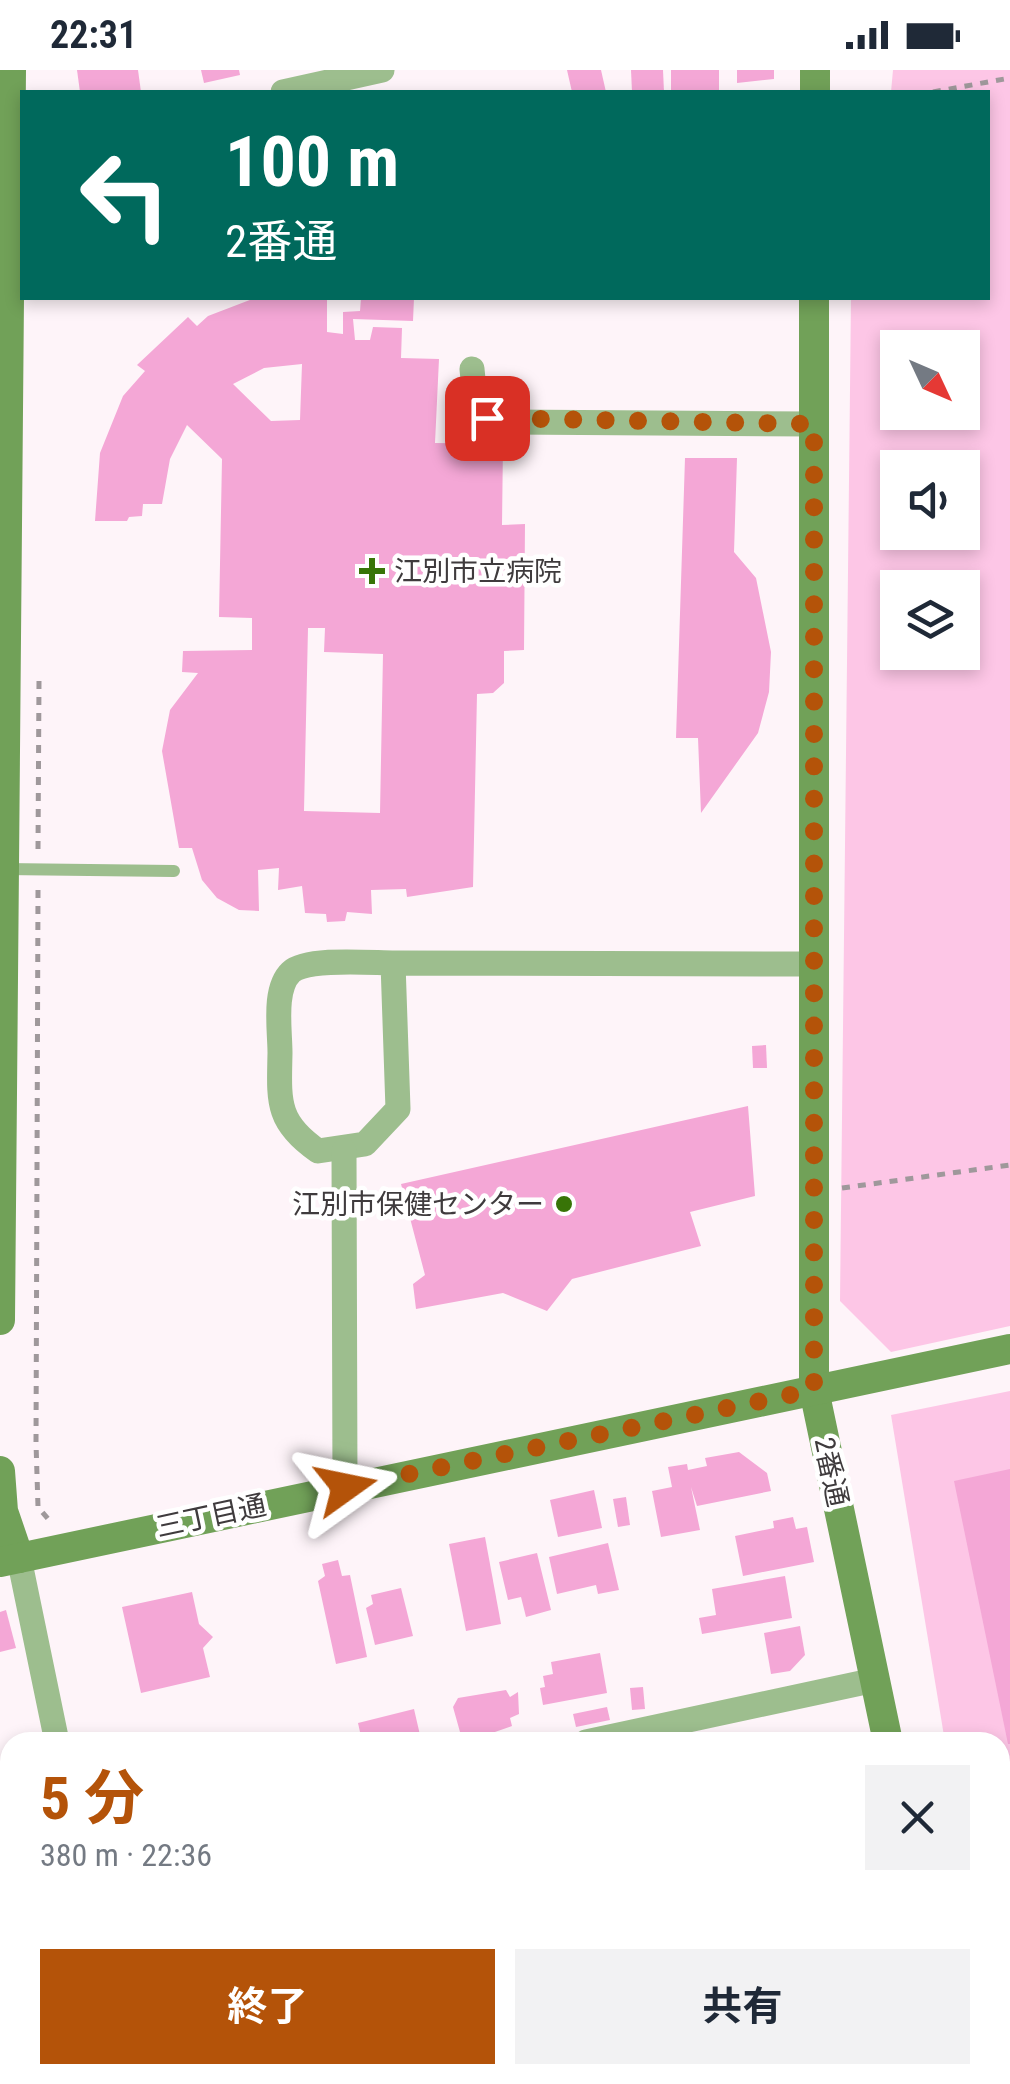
<!DOCTYPE html>
<html lang="ja">
<head>
<meta charset="utf-8">
<style>
  body { margin:0; font-family:"Roboto Condensed","Noto Sans JP",sans-serif; background:#f2f2f3; color:#1f2937; height:100vh; display:flex; flex-direction:column; font-size:38px; white-space:nowrap }
  * { box-sizing:border-box; margin:0 }
  p { font-size:32px; color:#747a83 }
  .icon { flex:none; width:55px; height:55px; fill:none; stroke:currentColor; stroke-width:2; stroke-linecap:round; stroke-linejoin:round }
  .map { position:relative; flex:1; overflow:hidden }
  .side { position:absolute; left:0px; top:1662px; width:1010px; height:352px; display:flex; flex-direction:column; background:#fff; border-radius:30px 30px 0 0; box-shadow:0 5px 15px #0003 }
  .side>* { flex:none }
  .top-card { position:absolute; left:20px; top:20px; width:970px; height:210px; border-radius:0px; box-shadow:0 5px 15px #0003; background:#00695c; color:#fff; overflow:hidden }
  .needle { width:65px; rotate:134deg }
  .buttons { position:absolute; left:880px; top:260px; display:grid; gap:20px }
  .buttons a { display:grid; place-items:center; width:100px; height:100px; border-radius:0px; background:#fff; box-shadow:0 5px 15px #0003; font-size:50px }
  .pin { position:absolute; display:grid; place-items:center; width:85px; height:85px; color:#fff; margin:-42px; border-radius:20px; box-shadow:0 5px 15px #0006 }
  .me { position:absolute; width:110px; margin:-55px; rotate:78deg; stroke-linejoin:round; filter:drop-shadow(0 0 8px #0008) }
  .turn { display:flex; align-items:center; gap:35px; height:210px; padding:0 40px; font-size:45px }
  .turn .icon { width:130px; height:130px; stroke-width:2.5 }
  .turn b { display:block; font-size:70px; line-height:85px }
  .round { display:grid; place-items:center; flex:none; width:105px; height:105px; border-radius:0px; background:#f2f2f3 }
  .overview { display:flex; align-items:center; justify-content:space-between; height:170px; padding:0 40px }
  h1 { font-size:60px; font-weight:700; line-height:75px; color:#b45309 }
  .primary-button { display:flex; gap:20px; margin-top:auto; padding:20px 40px }
  .primary-button a { flex:1; height:115px; border-radius:0px; background:#b45309; color:#fff; font-size:40px; font-weight:700; line-height:115px; text-align:center }
  .primary-button a+a { background:#f2f2f3; color:#1f2937 }
  .status { display:flex; justify-content:space-between; align-items:center; height:70px; padding:0 50px; background:#fff; direction:ltr }
  .status svg { height:28px; fill:currentColor }
  .map>svg:first-child { display:block }
  .green { fill:#fdc6e6; fill-rule:evenodd }
  .building { fill:#f4a7d6; fill-rule:evenodd }
  .lines { fill:none; stroke-linecap:round; stroke-linejoin:round }
  .path { stroke:#9f989b; stroke-width:5; stroke-dasharray:8 8; stroke-linecap:butt }
  .lane { stroke:#9dbe8e; stroke-width:12 }
  .street { stroke:#9dbe8e; stroke-width:25 }
  .secondary { stroke:#71a158; stroke-width:30 }
  .route { stroke:#b45309; stroke-width:18; stroke-dasharray:0 32.4 }
  .poi-dot { fill:#387407; stroke:#fff; stroke-width:4 }
  .labels { text-anchor:middle; dominant-baseline:central; stroke-width:9; stroke-linejoin:round; paint-order:stroke }
  .poi-label { font-size:28px; fill:#3f3b3d; stroke:#fff; text-anchor:start }
  .street-label { font-size:28px; fill:#3f3b3d; stroke:#fff }
</style>
</head>
<body>
<div class="status"><b>22:31</b><svg viewBox="0 0 49 12"><path d="M0 12V9h3v3zM5 12V6h3v6zM10 12V3h3v9zM15 12V0h3v12zM26 1h20v11H26zM47 4h2v5h-2z"/></svg></div>
<div class="map">
<svg width="1010" height="2014" viewBox="0 0 1010 2014">
  <rect width="100%" height="100%" fill="#fef4f9"/>
  <g class="green">
    <path d="M 893,0 L 1010,0 L 1010,1256 L 891,1282 L 840,1231 L 851,228 L 988,228 L 988,22 L 891,22 ZM 898,278 L 962,278 L 962,342 L 898,342 ZM 898,398 L 962,398 L 962,462 L 898,462 ZM 898,518 L 962,518 L 962,582 L 898,582 Z"/>
    <polygon points="1010,1321 1010,2014 1000,2014 1000,1672 945,1672 891,1345"/>
  </g>
  <g class="building">
    <polygon points="77,0 138,0 141,22 80,22"/>
    <polygon points="201,0 239,0 240,5 204,13"/>
    <polygon points="567,0 601,0 606,22 572,22"/>
    <polygon points="631,0 663,0 664,22 632,22"/>
    <rect x="671" y="0" width="48" height="20"/>
    <polygon points="737,0 774,0 774,9 737,13"/>
    <path d="M 255,228 L 327,228 L 327,262 L 343,264 L 343,242 L 360,241 L 361,228 L 414,228 L 413,251 L 353,249 L 355,270 L 370,270 L 373,257 L 402,258 L 401,288 L 439,289 L 435,373 L 503,374 L 502,455 L 525,454 L 524,580 L 504,581 L 504,613 L 493,623 L 477,624 L 473,817 L 407,827 L 406,819 L 371,820 L 372,844 L 347,842 L 345,851 L 327,852 L 326,844 L 305,843 L 302,816 L 278,820 L 279,798 L 258,800 L 259,841 L 239,840 L 217,828 L 202,810 L 192,778 L 179,778 L 162,681 L 170,640 L 198,603 L 182,602 L 183,581 L 252,580 L 252,548 L 219,547 L 222,389 L 187,355 L 170,389 L 162,434 L 143,434 L 142,446 L 129,447 L 127,451 L 95,451 L 100,383 L 123,326 L 145,301 L 137,295 L 188,247 L 197,256 L 208,246 ZM 302,294 L 300,350 L 271,351 L 233,314 L 264,298 ZM 308,558 L 325,558 L 324,582 L 383,584 L 380,743 L 304,741 Z"/>
    <polygon points="685,388 737,388 734,482 756,508 771,582 769,622 758,663 701,743 698,668 676,668"/>
    <polygon points="766,975 767,998 753,998 752,976"/>
    <polygon points="748,1036 755,1126 690,1142 701,1176 572,1209 547,1241 503,1223 416,1239 413,1214 425,1205 401,1114"/>
    <polygon points="739,1382 767,1403 771,1421 697,1436 691,1417 700,1460 661,1467 652,1421 672,1417 668,1397 687,1394 688,1400 707,1396 705,1388"/>
    <polygon points="1010,1399 1010,1674 1008,1674 954,1411"/>
    <polygon points="594,1420 602,1458 558,1467 550,1430"/>
    <polygon points="626,1427 630,1455 618,1457 613,1429"/>
    <polygon points="793,1447 796,1459 807,1457 814,1492 743,1506 735,1466 774,1458 773,1451"/>
    <polygon points="485,1467 501,1554 466,1561 449,1474"/>
    <polygon points="608,1473 619,1520 598,1524 596,1515 557,1524 549,1487"/>
    <polygon points="537,1483 551,1540 526,1547 521,1527 508,1530 499,1492"/>
    <polygon points="338,1490 342,1506 350,1505 367,1587 336,1594 318,1511 325,1506 322,1494"/>
    <polygon points="785,1506 792,1548 702,1564 699,1548 716,1545 712,1519"/>
    <polygon points="401,1518 413,1566 375,1575 366,1538 373,1534 371,1525"/>
    <polygon points="192,1522 199,1554 213,1567 203,1578 210,1607 141,1623 122,1537"/>
    <polygon points="6,1540 16,1578 0,1582 0,1542"/>
    <polygon points="800,1556 805,1585 790,1601 771,1604 764,1563"/>
    <polygon points="600,1583 607,1623 543,1635 540,1618 545,1617 543,1606 553,1604 551,1592"/>
    <polygon points="643,1617 645,1639 632,1640 630,1618"/>
    <polygon points="506,1620 510,1627 518,1622 519,1644 510,1648 512,1656 472,1670 472,1662 460,1662 453,1637 458,1628"/>
    <polygon points="607,1637 610,1650 576,1657 573,1644"/>
    <polygon points="414,1639 420,1665 398,1672 376,1672 375,1668 362,1671 358,1653"/>
    <polygon points="10,1708 10,1762 0,1765 0,1710"/>
    <polygon points="10,1864 10,1900 2,1902 0,1866"/>
    <polygon points="181,2005 240,2005 241,2007 182,2014"/>
    <polygon points="328,2005 394,2005 396,2014 330,2014"/>
    <polygon points="471,2005 473,2014 425,2011 447,2005"/>
    <polygon points="499,2005 590,2005 591,2007 558,2014 501,2014"/>
  </g>
  <g class="lines">
    <g class="path">
      <polyline points="933,22 1010,8"/>
      <polyline points="38,779 39,610"/>
      <polyline points="38,820 36,1373 38,1437 49,1450"/>
      <polyline points="842,1118 1010,1095"/>
    </g>
    <polyline class="lane" points="4,799 174,801"/>
    <g class="street">
      <polyline points="283,22 382,0"/>
      <polyline points="472,299 476,341 504,352 814,354"/>
      <path d="M 393,893 L 398,1039 L 365,1074 L 318,1081 C 276,1052 279,1031 280,983 C 280,960 273,919 291,902 C 308,887 371,893 395,893 C 534,893 674,894 813,894"/>
      <polyline points="344,1081 345,1417"/>
      <polyline points="19,1488 57,1672"/>
      <polyline points="586,1672 875,1610"/>
      <polyline points="0,1799 10,1797"/>
      <polyline points="125,2005 126,2014"/>
      <polyline points="771,2014 810,2005"/>
    </g>
    <g class="secondary">
      <polyline points="815,0 815,22"/>
      <polyline points="814,228 814,1320 888,1672"/>
      <polyline points="0,1250 11,0"/>
      <polyline points="0,1401 3,1441 19,1488"/>
      <polyline points="0,1492 1010,1279"/>
      <polyline points="956,2005 958,2014"/>
    </g>
  </g>
  <g class="lines">
    <polyline class="route" points="346,1417 814,1320 814,354 487,348"/>
  </g>
  <g class="poi-dot">
    <path d="M367 486h10v10h10v10h-10v10h-10v-10h-10v-10h10z"/>
    <circle cx="564" cy="1134" r="10"/>
  </g>
  <g class="labels">
    <g class="poi-label">
      <text x="394" y="501">江別市立病院</text>
      <text x="544" y="1134" text-anchor="end">江別市保健センター</text>
    </g>
    <g class="street-label">
      <text transform="translate(831 1402) rotate(78)">2番通</text>
      <text transform="translate(211 1446) rotate(-12)">三丁目通</text>
    </g>
  </g>
</svg>
<div class="buttons">
<a><svg class="needle" viewBox="-14 -14 28 28"><path d="M0-13l5 13h-10z" fill="#e53935"/><path d="M0 13l5-13h-10z" fill="#747a83"/></svg></a>
<a><svg class="icon" aria-label="sound" viewBox="0 0 24 24"><path d="M4 9h4l5-4v14l-5-4H4zM17 9q2 3 0 6"/></svg></a>
<a><svg class="icon" aria-label="layers" viewBox="0 0 24 24"><path d="M12 4l9 5-9 5-9-5zM3 14l9 5 9-5"/></svg></a>
</div>
<div class="pin" style="left:487px;top:348px;background:#d93025"><svg class="icon" aria-label="arrive" viewBox="0 0 24 24"><path d="M6 21V4h12l-3 4 3 4H6"/></svg></div>
<svg class="me" style="left:346px;top:1417px" viewBox="-20 -20 40 40"><path d="M0-17L14 15 0 8-14 15z" fill="#b45309" stroke="#fff" stroke-width="4"/></svg>
<div class="top-card">
<div class="turn"><svg class="icon" aria-label="left" viewBox="0 0 24 24"><path d="M17 20v-9H6M10 6l-5 5 5 5"/></svg><div><b>100 m</b>2番通</div></div>
</div>
<section class="side">
<div class="overview"><div><h1>5 分</h1><p>380 m · 22:36</p></div><a class="round"><svg class="icon" aria-label="close" viewBox="0 0 24 24"><path d="M6 6l12 12M18 6L6 18"/></svg></a></div>
<div class="primary-button"><a>終了</a><a>共有</a></div>
</section>
</div>
</body>
</html>
